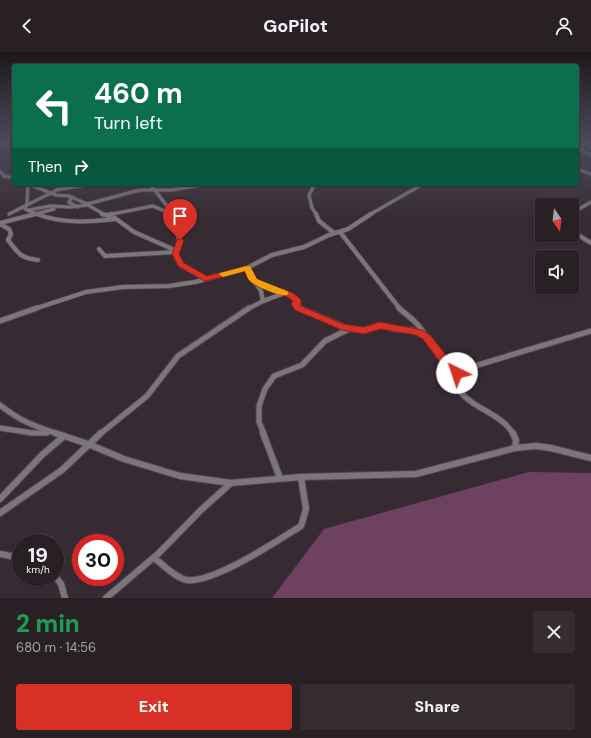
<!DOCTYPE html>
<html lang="en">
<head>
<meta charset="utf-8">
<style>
  body { margin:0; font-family:"DM Sans",sans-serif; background:#352d32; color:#f1f3f6; height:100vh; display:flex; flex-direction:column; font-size:15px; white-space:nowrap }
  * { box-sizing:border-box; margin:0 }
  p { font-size:13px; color:#a5a3a7 }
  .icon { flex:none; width:22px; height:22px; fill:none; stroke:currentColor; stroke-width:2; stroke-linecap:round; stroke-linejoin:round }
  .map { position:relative; height:546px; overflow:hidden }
  .side { display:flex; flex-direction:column; background:#292026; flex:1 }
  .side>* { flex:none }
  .hud { position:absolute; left:12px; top:12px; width:567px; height:122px; border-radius:4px; box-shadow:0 1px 3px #0004,0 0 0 1px #453e43; background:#0b6e4f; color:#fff; overflow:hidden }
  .needle { width:26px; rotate:166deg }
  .fabs { position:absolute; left:535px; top:146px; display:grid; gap:8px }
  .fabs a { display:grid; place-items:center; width:44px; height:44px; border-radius:4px; background:#292026; box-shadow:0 1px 3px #0004,0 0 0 1px #453e43; font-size:20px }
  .speed { position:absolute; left:12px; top:482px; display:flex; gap:8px; font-size:20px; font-weight:700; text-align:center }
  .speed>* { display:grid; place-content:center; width:52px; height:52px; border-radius:50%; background:#292026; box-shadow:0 1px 3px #0004,0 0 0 1px #453e43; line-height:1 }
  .speed small { font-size:10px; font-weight:400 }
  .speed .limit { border:6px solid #d22; background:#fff; color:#111 }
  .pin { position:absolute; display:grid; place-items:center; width:34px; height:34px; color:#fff; margin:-41px -17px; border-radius:50% 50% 50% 0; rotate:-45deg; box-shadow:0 0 4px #0007 }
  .pin .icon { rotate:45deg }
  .me { position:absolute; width:44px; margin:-22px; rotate:319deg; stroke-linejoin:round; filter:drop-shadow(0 0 3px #0008) }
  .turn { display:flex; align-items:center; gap:14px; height:84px; padding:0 16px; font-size:18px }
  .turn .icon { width:52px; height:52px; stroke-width:2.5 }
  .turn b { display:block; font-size:28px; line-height:34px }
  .then { display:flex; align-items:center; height:38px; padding:0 16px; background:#0003; gap:8px; font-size:15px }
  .round { display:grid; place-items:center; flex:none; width:42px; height:42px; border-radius:4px; background:#352d32 }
  .headline { display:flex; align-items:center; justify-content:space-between; height:68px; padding:0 16px }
  h1 { font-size:24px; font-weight:800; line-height:30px; color:#1e9e55 }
  .action { display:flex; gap:8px; margin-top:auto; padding:8px 16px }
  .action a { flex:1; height:46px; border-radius:4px; background:#d93025; color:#fff; font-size:16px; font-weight:800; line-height:46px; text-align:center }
  .action a+a { background:#352d32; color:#f1f3f6 }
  header { display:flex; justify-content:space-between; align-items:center; height:52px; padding:0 16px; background:#292026; font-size:18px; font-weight:800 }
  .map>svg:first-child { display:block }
  .green { fill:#6e4161 }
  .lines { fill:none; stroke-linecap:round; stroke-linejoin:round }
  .minor-far3-casing { stroke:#544850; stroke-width:4.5 }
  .minor-far2-casing { stroke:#544850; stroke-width:5.5 }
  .minor-far1-casing { stroke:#544850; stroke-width:7 }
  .minor-casing { stroke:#544850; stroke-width:8 }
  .minor-far3 { stroke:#7c767a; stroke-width:3 }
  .minor-far2 { stroke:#7c767a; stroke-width:4 }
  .minor-far1 { stroke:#7c767a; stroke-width:5 }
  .minor { stroke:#7c767a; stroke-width:6 }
  .route { fill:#d93025; stroke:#8d1f18 }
  .slow { fill:#f59e0b }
</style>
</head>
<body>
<header><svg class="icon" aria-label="back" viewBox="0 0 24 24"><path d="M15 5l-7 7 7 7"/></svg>GoPilot<svg class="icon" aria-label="person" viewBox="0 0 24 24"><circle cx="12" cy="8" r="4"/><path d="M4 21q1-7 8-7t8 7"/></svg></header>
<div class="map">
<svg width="591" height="546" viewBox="0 0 591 546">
  <rect width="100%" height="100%" fill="#372b33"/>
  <polygon class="green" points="529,420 591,421 591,546 272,546 324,477"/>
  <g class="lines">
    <defs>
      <g id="minor-far3">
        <polyline points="579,91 591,94"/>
        <polyline points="577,96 591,103"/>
        <polyline points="577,117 591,122"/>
        <polyline points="0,119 4,124 14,126"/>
        <polyline points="28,132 56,143 69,144 87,152 140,138 171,138 209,132"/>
        <polyline points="150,132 167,154 167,160"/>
        <polyline points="315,132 309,143 312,156 317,163"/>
        <polyline points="28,133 27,151 25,157 39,163"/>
        <polyline points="56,138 91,132"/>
        <polyline points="72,145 69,150 77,155"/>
        <polyline points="29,158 50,154 71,155 88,153 105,163"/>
        <polyline points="572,161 591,150"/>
        <polyline points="9,162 57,138"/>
        <polyline points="32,163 54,157"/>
        <polyline points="107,163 153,154 167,160 167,163"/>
        <polyline points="369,163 423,132"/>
      </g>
      <g id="minor-far2">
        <path d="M 37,162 C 62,172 90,170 116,167"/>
        <polyline points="102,162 115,166 134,180 177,199"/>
        <path d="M 167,162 L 167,167 C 180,179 181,186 176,202 L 182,214 L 206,227"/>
        <polyline points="316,162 319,169 334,181"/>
        <polyline points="106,163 112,162"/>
        <polyline points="0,171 35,162"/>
        <path d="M 0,172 L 9,177 L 11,182 L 8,188 C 18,201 20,206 38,208"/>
        <polyline points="572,179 591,191"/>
        <polyline points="340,180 400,257"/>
        <polyline points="99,197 105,204 176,200"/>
        <polyline points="247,216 254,229 283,241"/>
        <polyline points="255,230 261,239 263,249"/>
        <polyline points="34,257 86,240 123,235 169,234 195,230 247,216 272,203 304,195 329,183 348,177 371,162"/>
        <polyline points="248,257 263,249 285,241 292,244 297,249 295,252 301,257"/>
      </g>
      <g id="minor-far1">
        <polyline points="299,256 349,277 364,278 377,274 384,274 393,277 411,278 427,285"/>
        <path d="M 399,256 C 405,262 413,267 418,273 C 433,292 440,316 468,316 L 591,279"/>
        <polyline points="0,269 37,256"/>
        <path d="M 462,317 L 456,327 C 457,329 457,334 458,336 C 469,356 502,361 513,382"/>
        <path d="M 0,353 C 20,369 34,374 58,382"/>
        <polyline points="0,376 32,381 47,381"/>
        <polyline points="100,382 147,344 178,304 249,256"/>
        <polyline points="264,382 259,370 259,354 265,337 274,324 302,313 325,289 349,277"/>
      </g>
      <g id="minor">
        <polyline points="55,381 88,392 124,407 180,424 231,431 301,425 416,422 515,396 536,394 551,396 591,406"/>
        <polyline points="263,381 280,426"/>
        <polyline points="513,381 516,388 515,396"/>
        <polyline points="0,447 42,403 64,384"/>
        <polyline points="0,461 62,418 101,381"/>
        <polyline points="0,502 21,506"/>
        <path d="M 154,506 C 164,513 175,526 187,528 C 214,531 277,489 301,474 L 306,457 L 301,425"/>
        <polyline points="55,524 61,532 65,546"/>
        <polyline points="106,546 159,501 201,458 231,431"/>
      </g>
    </defs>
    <use href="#minor-far3" class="minor-far3-casing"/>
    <use href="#minor-far2" class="minor-far2-casing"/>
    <use href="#minor-far1" class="minor-far1-casing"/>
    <use href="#minor" class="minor-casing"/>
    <use href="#minor-far3" class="minor-far3"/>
    <use href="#minor-far2" class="minor-far2"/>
    <use href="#minor-far1" class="minor-far1"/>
    <use href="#minor" class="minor"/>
  </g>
  <linearGradient id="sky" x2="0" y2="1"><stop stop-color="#1e181c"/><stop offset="0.54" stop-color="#4d4a5b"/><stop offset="1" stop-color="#4d4a5b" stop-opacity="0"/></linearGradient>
  <rect width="591" height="167" fill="url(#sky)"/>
  <path class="route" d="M 180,186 L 184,188 L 179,202 L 184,211 L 207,224 L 247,214 L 250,214 C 252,218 254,225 258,228 C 272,237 292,236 301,248 L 301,254 L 343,272 L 364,275 L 380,270 L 422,278 L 430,283 L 449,307 L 465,314 L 467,317 L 461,324 L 454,324 L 452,321 L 454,318 L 442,313 L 423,287 L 416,283 L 380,277 L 364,282 L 342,278 L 295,258 L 291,252 L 293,249 C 282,239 263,240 251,230 C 248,228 246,222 245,219 L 206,229 L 203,228 L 178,214 L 172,202 L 177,188 Z"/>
  <path class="slow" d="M 247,214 L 250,214 L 257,227 L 287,239 L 289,241 L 287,243 C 280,245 257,235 251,230 C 248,228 246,222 245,219 L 223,225 L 219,222 L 220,221 Z"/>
</svg>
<div class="fabs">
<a><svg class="needle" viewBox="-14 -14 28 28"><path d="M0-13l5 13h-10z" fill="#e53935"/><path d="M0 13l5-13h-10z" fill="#a5a3a7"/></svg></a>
<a><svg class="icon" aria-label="sound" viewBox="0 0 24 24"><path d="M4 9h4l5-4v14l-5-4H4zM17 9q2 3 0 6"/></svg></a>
</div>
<div class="speed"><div>19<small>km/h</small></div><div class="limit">30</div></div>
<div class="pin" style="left:180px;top:188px;background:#d93025"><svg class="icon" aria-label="arrive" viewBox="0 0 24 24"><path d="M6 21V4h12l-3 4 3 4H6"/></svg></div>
<svg class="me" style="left:457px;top:321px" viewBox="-20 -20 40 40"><circle r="19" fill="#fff"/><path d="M0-13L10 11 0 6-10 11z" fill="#d93025"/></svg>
<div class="hud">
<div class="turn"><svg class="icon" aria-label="left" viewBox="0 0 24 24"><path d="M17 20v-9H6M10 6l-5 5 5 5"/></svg><div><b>460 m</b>Turn left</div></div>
<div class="then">Then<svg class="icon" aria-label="right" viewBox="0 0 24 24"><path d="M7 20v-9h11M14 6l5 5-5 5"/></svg></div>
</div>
</div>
<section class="side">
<div class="headline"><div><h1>2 min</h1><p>680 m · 14:56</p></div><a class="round"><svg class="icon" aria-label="close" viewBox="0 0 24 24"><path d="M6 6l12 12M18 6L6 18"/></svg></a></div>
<div class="action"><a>Exit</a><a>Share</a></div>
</section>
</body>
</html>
